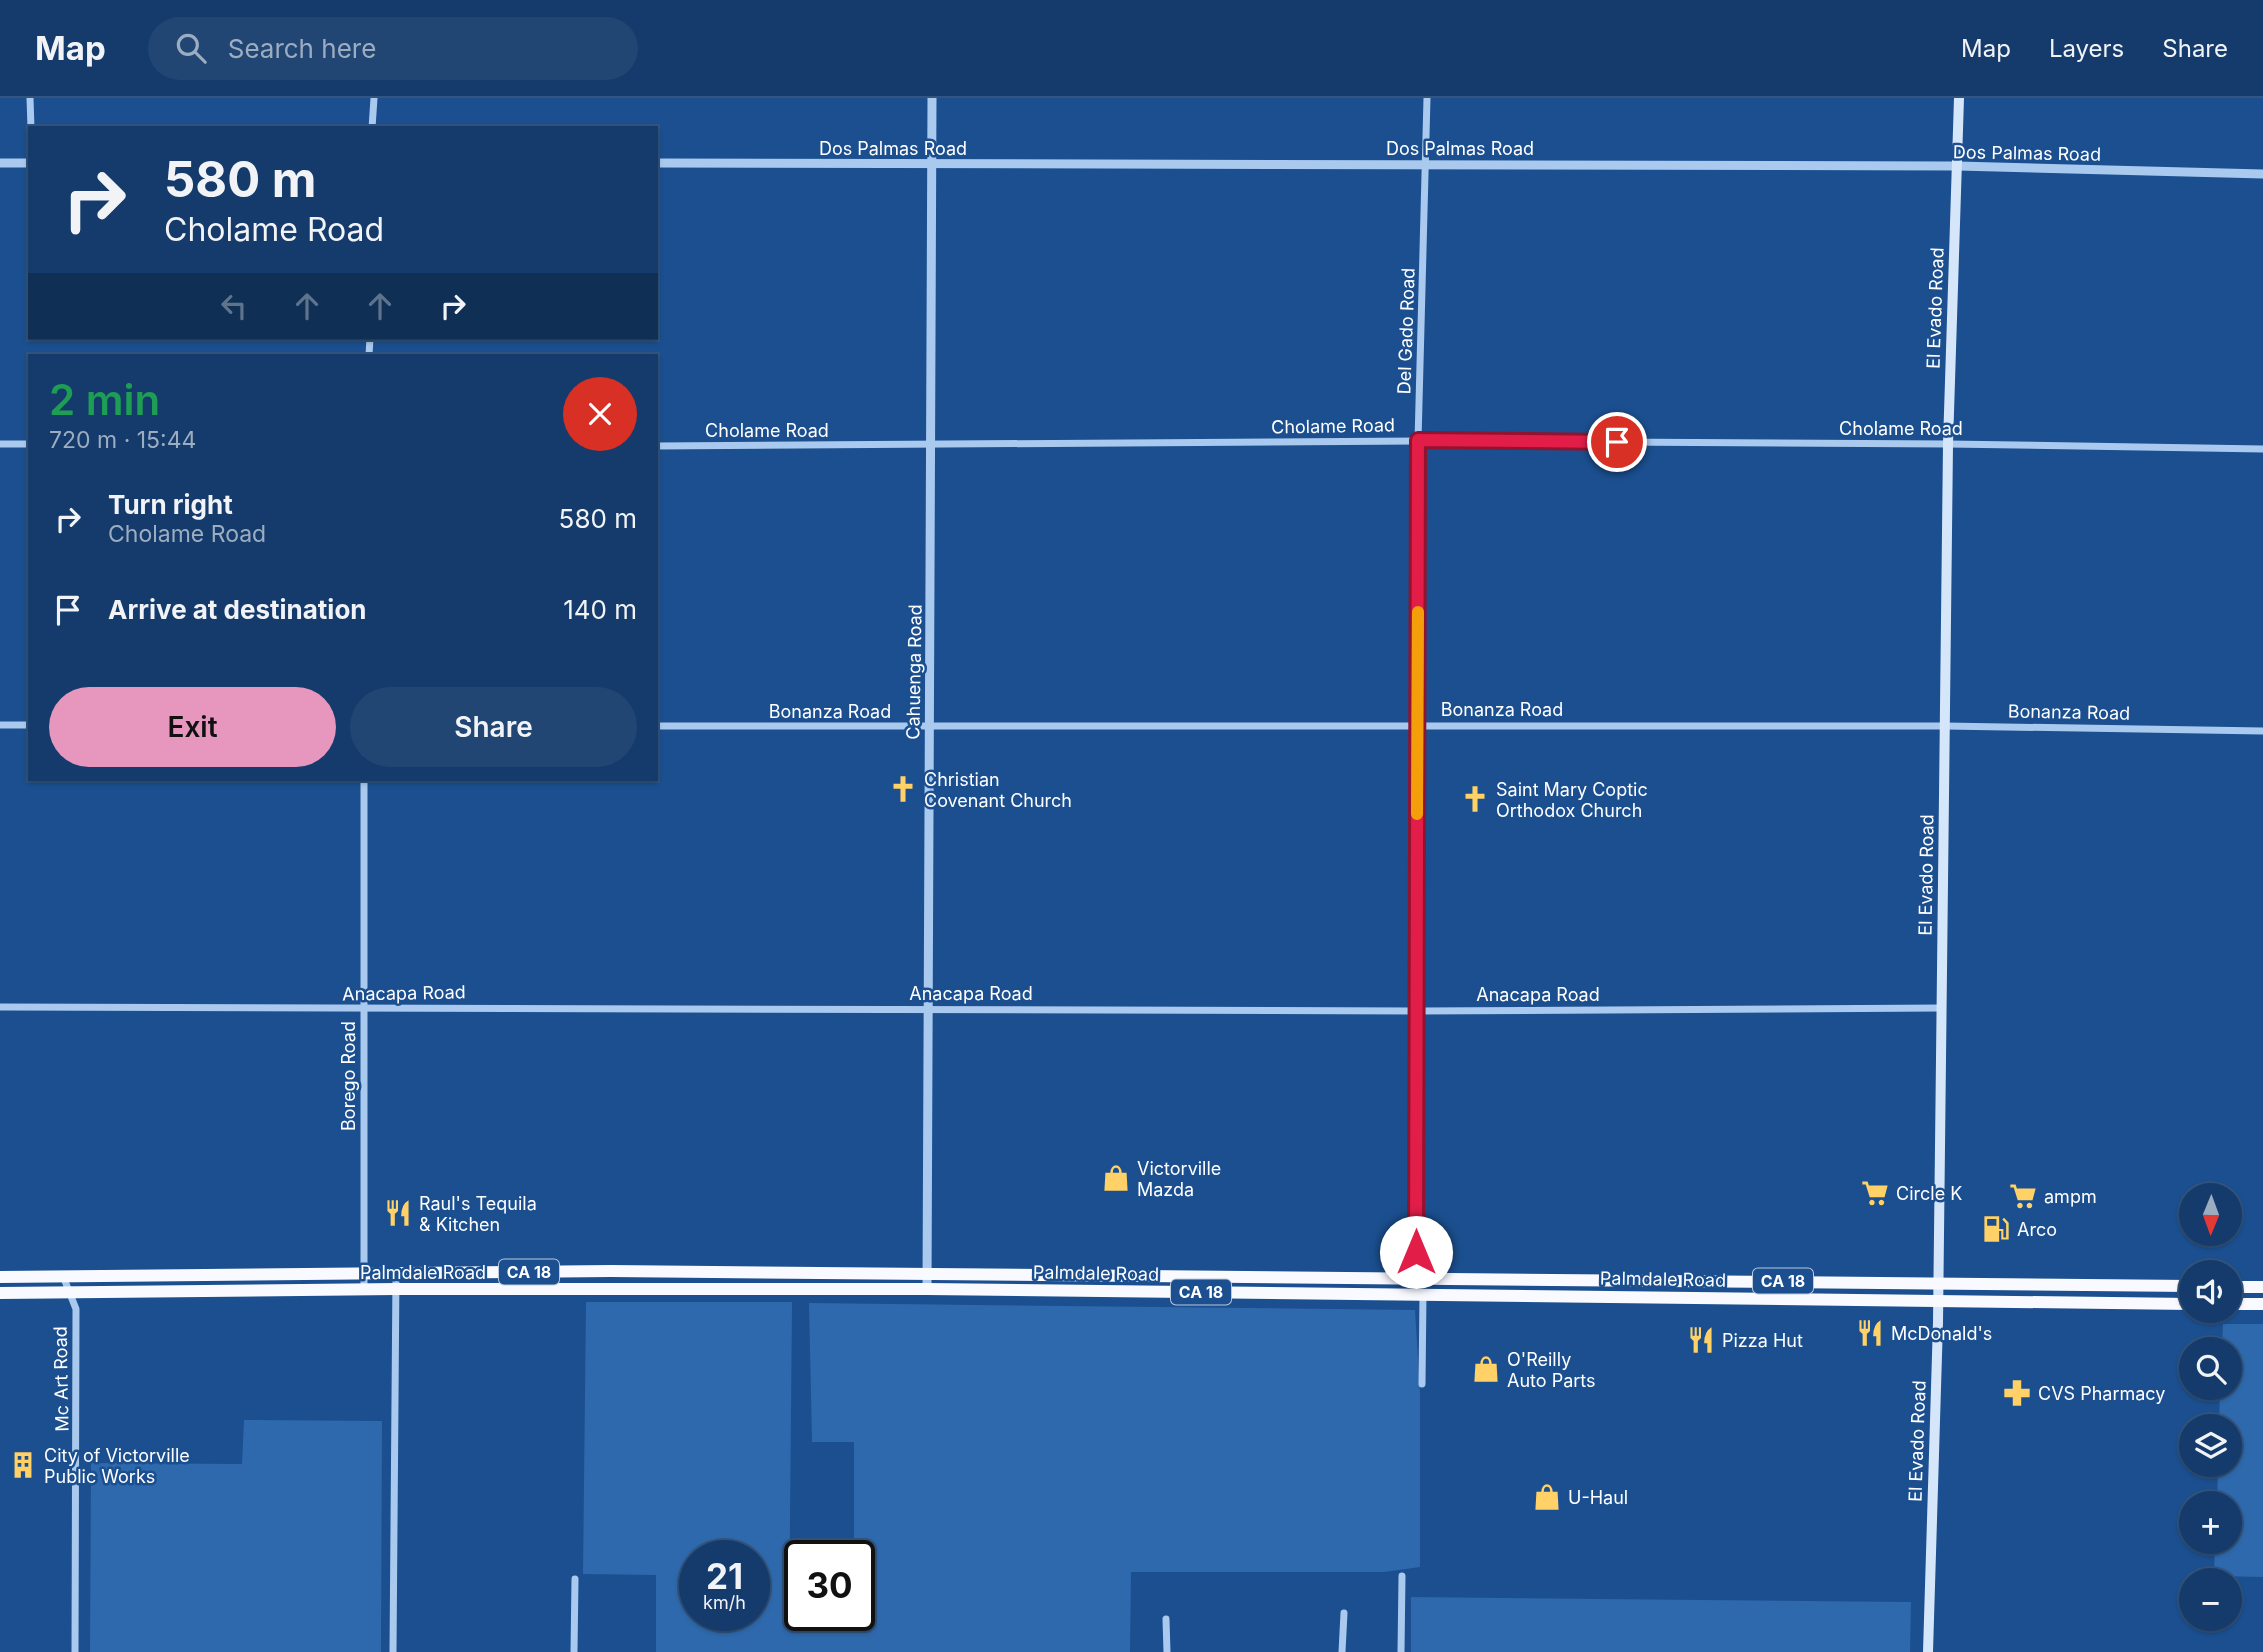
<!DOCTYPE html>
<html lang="en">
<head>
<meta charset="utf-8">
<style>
  body { margin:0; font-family:Inter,sans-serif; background:#214673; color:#f1f3f6; height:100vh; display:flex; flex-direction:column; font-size:26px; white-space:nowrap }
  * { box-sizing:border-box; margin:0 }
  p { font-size:23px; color:#9dadc1 }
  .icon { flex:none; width:38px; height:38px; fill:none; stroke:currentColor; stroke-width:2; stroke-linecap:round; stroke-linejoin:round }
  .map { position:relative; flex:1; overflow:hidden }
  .panel { position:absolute; left:28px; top:256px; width:630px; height:427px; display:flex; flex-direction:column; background:#143b6b; border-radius:0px; box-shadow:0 2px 5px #0004,0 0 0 2px #33557e }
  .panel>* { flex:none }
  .hud { position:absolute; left:28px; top:28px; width:630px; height:214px; border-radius:0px; box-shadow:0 2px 5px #0004,0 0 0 2px #33557e; background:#143b6b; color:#f1f3f6; overflow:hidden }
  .needle { width:46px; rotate:181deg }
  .fabs { position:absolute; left:2179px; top:1085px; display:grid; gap:14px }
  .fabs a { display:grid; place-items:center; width:63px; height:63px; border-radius:50%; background:#143b6b; box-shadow:0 2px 5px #0004,0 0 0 2px #33557e; font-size:35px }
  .speed { position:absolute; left:679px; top:1442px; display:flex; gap:14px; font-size:35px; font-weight:700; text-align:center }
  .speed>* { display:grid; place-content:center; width:91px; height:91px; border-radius:50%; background:#143b6b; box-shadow:0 2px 5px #0004,0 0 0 2px #33557e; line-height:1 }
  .speed small { font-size:18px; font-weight:400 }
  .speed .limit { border:4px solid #111; border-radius:10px; background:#fff; color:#111 }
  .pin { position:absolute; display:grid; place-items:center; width:60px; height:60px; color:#fff; margin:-30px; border:4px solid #fff; border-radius:50%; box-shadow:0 2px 7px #0007 }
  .me { position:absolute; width:77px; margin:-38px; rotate:0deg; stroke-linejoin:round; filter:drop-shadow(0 0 5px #0008) }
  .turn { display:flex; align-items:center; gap:24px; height:147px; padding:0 21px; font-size:32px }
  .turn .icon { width:91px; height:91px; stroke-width:2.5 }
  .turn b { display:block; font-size:49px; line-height:60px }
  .lanes { display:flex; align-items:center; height:66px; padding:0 21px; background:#0003; justify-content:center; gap:35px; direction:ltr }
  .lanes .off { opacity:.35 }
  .round { display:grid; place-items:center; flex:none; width:74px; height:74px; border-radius:37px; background:#214673 }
  .summary { display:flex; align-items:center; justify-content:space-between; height:119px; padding:0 21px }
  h1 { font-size:42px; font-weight:600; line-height:52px; color:#1e9e55 }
  .button { display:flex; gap:14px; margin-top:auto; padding:14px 21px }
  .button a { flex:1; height:80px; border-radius:42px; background:#e797bd; color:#111; font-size:28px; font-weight:600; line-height:80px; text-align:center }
  .button a+a { background:#214673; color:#f1f3f6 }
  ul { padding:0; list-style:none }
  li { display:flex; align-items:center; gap:21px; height:91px; padding:0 21px }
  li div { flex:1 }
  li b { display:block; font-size:26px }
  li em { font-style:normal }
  header { display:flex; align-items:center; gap:42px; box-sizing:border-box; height:98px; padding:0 35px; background:#143b6b; border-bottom:2px solid #33557e }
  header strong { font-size:33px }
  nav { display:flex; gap:38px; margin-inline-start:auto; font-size:24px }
  .search { width:490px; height:63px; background:#214673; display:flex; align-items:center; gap:18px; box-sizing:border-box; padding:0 24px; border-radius:38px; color:#9dadc1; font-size:26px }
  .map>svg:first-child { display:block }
  .green { fill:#2e69ad; fill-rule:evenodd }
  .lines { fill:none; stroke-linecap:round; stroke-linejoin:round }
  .minor { stroke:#a9c9ee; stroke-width:7 }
  .tertiary { stroke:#a9c9ee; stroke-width:9 }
  .secondary { stroke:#d6e6fa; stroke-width:10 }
  .trunk { stroke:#f8faff; stroke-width:12 }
  .route-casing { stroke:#92132f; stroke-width:18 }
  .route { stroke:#e11d48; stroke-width:12 }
  .slow { stroke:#f59e0b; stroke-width:12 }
  .labels { text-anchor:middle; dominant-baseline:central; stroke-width:5; stroke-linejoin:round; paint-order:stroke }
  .shield { fill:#1b4f8f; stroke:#bbcadd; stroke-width:2 }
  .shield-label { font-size:16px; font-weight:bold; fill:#fff }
  .street-label { font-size:18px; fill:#fff; stroke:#1b4f8f }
  .poi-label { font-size:18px; fill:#fff; stroke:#1b4f8f; text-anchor:start }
</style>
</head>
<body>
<header>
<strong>Map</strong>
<div class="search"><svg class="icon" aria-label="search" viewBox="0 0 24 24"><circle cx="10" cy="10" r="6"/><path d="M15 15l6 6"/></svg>Search here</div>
<nav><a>Map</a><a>Layers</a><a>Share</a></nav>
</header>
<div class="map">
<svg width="2263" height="1554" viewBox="0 0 2263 1554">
  <rect width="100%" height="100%" fill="#1b4f8f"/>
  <g class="green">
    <path d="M 586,1204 L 792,1204 L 789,1533 L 853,1534 L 854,1517 L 859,1517 L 859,1458 L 854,1458 L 854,1344 L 812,1344 L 809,1205 L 1415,1212 L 1420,1295 L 1420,1469 L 1384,1474 L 1131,1474 L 1130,1554 L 656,1554 L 656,1477 L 583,1476 ZM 695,1458 L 754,1458 L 754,1517 L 695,1517 Z"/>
    <polygon points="2223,1226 2263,1226 2263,1479 2214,1478 2215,1444 2230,1444 2230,1405 2217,1405 2218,1367 2230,1367 2230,1328 2219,1328 2220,1290 2230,1290 2230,1251 2222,1251"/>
    <polygon points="244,1322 382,1323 381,1554 90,1554 91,1365 242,1366"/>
    <polygon points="1411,1499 1911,1504 1910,1554 1411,1554"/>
  </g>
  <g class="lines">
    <g class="minor">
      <polyline points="30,0 31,30"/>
      <polyline points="372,30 374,0"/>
      <polyline points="369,257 370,240"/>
      <polyline points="0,346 30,346"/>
      <polyline points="656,348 1418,343 1948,346 2263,351"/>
      <polyline points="0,627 30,627"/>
      <polyline points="656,628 1945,628 2263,633"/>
      <polyline points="0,909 1417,913 1942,910"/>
      <polyline points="63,1178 76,1211 75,1554"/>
      <polyline points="1415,1181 1418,343 1427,0"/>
      <polyline points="364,1192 364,681"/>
      <polyline points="1422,1286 1423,1196"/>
      <polyline points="1166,1521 1167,1554"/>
      <polyline points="393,1554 396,1175"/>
      <polyline points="574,1554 575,1481"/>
      <polyline points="1342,1554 1344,1515"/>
      <polyline points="1401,1554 1402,1478"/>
    </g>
    <g class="tertiary">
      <polyline points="0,65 30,65"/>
      <polyline points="656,65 1958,68 2263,76"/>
      <polyline points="927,1191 932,0"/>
    </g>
    <polyline class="secondary" points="1928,1554 1938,1224 1948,346 1959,0"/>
    <g class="trunk">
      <polyline points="0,1179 611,1173 2191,1188"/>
      <polyline points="2230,1189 2263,1189"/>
      <polyline points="0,1195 396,1191 927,1191 2191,1206"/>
      <polyline points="2230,1206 2263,1206"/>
    </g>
  </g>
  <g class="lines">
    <defs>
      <polyline id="route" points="1416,1154 1418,342 1617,344"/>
    </defs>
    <use href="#route" class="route-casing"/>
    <use href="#route" class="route"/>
    <polyline class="slow" points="1417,716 1418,514"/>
  </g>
  <defs>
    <symbol id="church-bare" viewBox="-9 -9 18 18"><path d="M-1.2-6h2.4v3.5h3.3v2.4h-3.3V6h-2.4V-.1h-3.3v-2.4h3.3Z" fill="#ffd166" stroke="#1b4f8f" stroke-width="2.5" paint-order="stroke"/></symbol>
    <symbol id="shop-bare" viewBox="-9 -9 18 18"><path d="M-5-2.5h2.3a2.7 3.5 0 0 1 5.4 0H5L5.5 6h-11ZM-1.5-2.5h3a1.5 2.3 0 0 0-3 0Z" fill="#ffd166" stroke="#1b4f8f" stroke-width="2.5" paint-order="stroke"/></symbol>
    <symbol id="supermarket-bare" viewBox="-9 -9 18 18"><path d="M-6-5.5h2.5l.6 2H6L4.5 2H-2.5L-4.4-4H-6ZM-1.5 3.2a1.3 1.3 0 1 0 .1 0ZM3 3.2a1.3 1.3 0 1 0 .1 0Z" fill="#ffd166" stroke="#1b4f8f" stroke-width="2.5" paint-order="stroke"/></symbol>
    <symbol id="restaurant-bare" viewBox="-9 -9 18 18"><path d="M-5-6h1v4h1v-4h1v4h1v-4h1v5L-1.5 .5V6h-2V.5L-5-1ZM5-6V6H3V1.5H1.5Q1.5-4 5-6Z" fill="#ffd166" stroke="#1b4f8f" stroke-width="2.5" paint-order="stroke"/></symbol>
    <symbol id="fuel-bare" viewBox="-9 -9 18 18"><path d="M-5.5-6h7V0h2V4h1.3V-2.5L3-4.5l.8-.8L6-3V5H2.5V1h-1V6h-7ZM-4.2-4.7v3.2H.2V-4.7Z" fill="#ffd166" stroke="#1b4f8f" stroke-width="2.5" paint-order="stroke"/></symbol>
    <symbol id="pharmacy-bare" viewBox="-9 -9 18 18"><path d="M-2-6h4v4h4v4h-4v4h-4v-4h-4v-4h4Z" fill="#ffd166" stroke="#1b4f8f" stroke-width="2.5" paint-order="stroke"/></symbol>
    <symbol id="building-bare" viewBox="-9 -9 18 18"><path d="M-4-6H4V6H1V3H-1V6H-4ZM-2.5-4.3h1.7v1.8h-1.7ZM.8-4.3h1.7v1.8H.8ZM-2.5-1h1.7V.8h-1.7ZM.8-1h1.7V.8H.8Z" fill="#ffd166" stroke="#1b4f8f" stroke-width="2.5" paint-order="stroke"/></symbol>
  </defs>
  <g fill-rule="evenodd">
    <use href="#church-bare" x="884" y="672" width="38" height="38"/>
    <use href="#church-bare" x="1456" y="682" width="38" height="38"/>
    <use href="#shop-bare" x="1097" y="1061" width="38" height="38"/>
    <use href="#supermarket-bare" x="1856" y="1076" width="38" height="38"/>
    <use href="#supermarket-bare" x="2004" y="1079" width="38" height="38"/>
    <use href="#restaurant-bare" x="379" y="1096" width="38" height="38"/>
    <use href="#fuel-bare" x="1977" y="1112" width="38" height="38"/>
    <use href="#restaurant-bare" x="1851" y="1216" width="38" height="38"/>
    <use href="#restaurant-bare" x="1682" y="1223" width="38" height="38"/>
    <use href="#shop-bare" x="1467" y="1252" width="38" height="38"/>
    <use href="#pharmacy-bare" x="1998" y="1276" width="38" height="38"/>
    <use href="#building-bare" x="4" y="1348" width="38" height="38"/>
    <use href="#shop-bare" x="1528" y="1380" width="38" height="38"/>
  </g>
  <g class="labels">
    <g class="shield">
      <rect x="499" y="1161.5" width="60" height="25" rx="5"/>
      <rect x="1753" y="1170.5" width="60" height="25" rx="5"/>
      <rect x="1171" y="1181.5" width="60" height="25" rx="5"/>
    </g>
    <g class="shield-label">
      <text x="529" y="1174">CA 18</text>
      <text x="1783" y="1183">CA 18</text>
      <text x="1201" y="1194">CA 18</text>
    </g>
    <g class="street-label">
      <text x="893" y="50">Dos Palmas Road</text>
      <text x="1460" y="50">Dos Palmas Road</text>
      <text transform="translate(2027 55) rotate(1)">Dos Palmas Road</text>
      <text transform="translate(1935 210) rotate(-88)">El Evado Road</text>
      <text transform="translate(1406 233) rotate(-88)">Del Gado Road</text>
      <text transform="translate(1333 328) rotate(-1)">Cholame Road</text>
      <text x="1901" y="330">Cholame Road</text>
      <text x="767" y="332">Cholame Road</text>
      <text transform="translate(914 574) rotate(-89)">Cahuenga Road</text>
      <text x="1502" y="611">Bonanza Road</text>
      <text x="830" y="613">Bonanza Road</text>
      <text transform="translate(2069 614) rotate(1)">Bonanza Road</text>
      <text transform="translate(1926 777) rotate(-89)">El Evado Road</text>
      <text transform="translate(404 895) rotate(-1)">Anacapa Road</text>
      <text x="971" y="895">Anacapa Road</text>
      <text x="1538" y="896">Anacapa Road</text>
      <text transform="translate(348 978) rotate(-90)">Borego Road</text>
      <text x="423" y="1174">Palmdale Road</text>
      <text transform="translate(1096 1175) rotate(1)">Palmdale Road</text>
      <text transform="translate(1663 1181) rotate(1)">Palmdale Road</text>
      <text transform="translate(61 1281) rotate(-91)">Mc Art Road</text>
      <text transform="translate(1917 1343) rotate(-88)">El Evado Road</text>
    </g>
    <g class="poi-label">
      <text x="924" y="681">Christian<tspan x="924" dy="21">Covenant Church</tspan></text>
      <text x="1496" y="691">Saint Mary Coptic<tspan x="1496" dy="21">Orthodox Church</tspan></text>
      <text x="1137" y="1070">Victorville<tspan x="1137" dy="21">Mazda</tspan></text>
      <text x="1896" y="1095">Circle K</text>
      <text x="2044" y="1098">ampm</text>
      <text x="419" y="1105">Raul's Tequila<tspan x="419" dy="21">&amp; Kitchen</tspan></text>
      <text x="2017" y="1131">Arco</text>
      <text x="1891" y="1235">McDonald's</text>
      <text x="1722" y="1242">Pizza Hut</text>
      <text x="1507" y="1261">O'Reilly<tspan x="1507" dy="21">Auto Parts</tspan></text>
      <text x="2038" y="1295">CVS Pharmacy</text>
      <text x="44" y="1357">City of Victorville<tspan x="44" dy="21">Public Works</tspan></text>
      <text x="1568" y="1399">U-Haul</text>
    </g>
  </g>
</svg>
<div class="fabs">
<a><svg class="needle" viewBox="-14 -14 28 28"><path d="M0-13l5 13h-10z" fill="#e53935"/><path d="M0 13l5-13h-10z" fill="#9dadc1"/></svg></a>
<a><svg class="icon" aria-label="sound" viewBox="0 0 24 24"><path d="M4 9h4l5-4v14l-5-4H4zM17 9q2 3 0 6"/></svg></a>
<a><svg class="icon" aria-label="search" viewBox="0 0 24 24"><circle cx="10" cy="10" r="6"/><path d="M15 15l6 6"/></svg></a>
<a><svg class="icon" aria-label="layers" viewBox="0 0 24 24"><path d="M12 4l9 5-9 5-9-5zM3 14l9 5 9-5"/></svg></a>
<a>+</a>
<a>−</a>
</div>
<div class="speed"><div>21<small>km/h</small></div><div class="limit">30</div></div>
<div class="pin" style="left:1617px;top:344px;background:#d93025"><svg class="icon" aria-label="arrive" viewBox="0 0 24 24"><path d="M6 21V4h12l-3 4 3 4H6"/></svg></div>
<svg class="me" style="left:1416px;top:1154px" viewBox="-20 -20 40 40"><circle r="19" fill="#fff"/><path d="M0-13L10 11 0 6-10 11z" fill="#e11d48"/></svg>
<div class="hud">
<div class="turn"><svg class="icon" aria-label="right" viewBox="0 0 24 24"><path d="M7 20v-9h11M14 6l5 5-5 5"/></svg><div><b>580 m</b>Cholame Road</div></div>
<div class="lanes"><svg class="icon off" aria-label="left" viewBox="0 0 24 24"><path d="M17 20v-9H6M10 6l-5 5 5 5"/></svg><svg class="icon off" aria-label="ahead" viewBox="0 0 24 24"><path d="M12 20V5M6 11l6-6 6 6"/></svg><svg class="icon off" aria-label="ahead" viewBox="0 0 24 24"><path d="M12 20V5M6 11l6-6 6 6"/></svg><svg class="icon" aria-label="right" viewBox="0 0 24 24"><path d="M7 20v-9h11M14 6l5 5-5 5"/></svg></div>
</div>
<section class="panel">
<div class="summary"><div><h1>2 min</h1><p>720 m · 15:44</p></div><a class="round" style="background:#d93025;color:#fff"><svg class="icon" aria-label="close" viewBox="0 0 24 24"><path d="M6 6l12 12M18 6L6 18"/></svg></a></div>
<ul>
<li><svg class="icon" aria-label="right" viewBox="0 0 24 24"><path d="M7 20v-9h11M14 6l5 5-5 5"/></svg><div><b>Turn right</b><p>Cholame Road</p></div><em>580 m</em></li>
<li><svg class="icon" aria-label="arrive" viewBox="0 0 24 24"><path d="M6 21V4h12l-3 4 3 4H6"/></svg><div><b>Arrive at destination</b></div><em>140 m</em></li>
</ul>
<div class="button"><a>Exit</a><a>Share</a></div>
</section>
</div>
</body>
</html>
